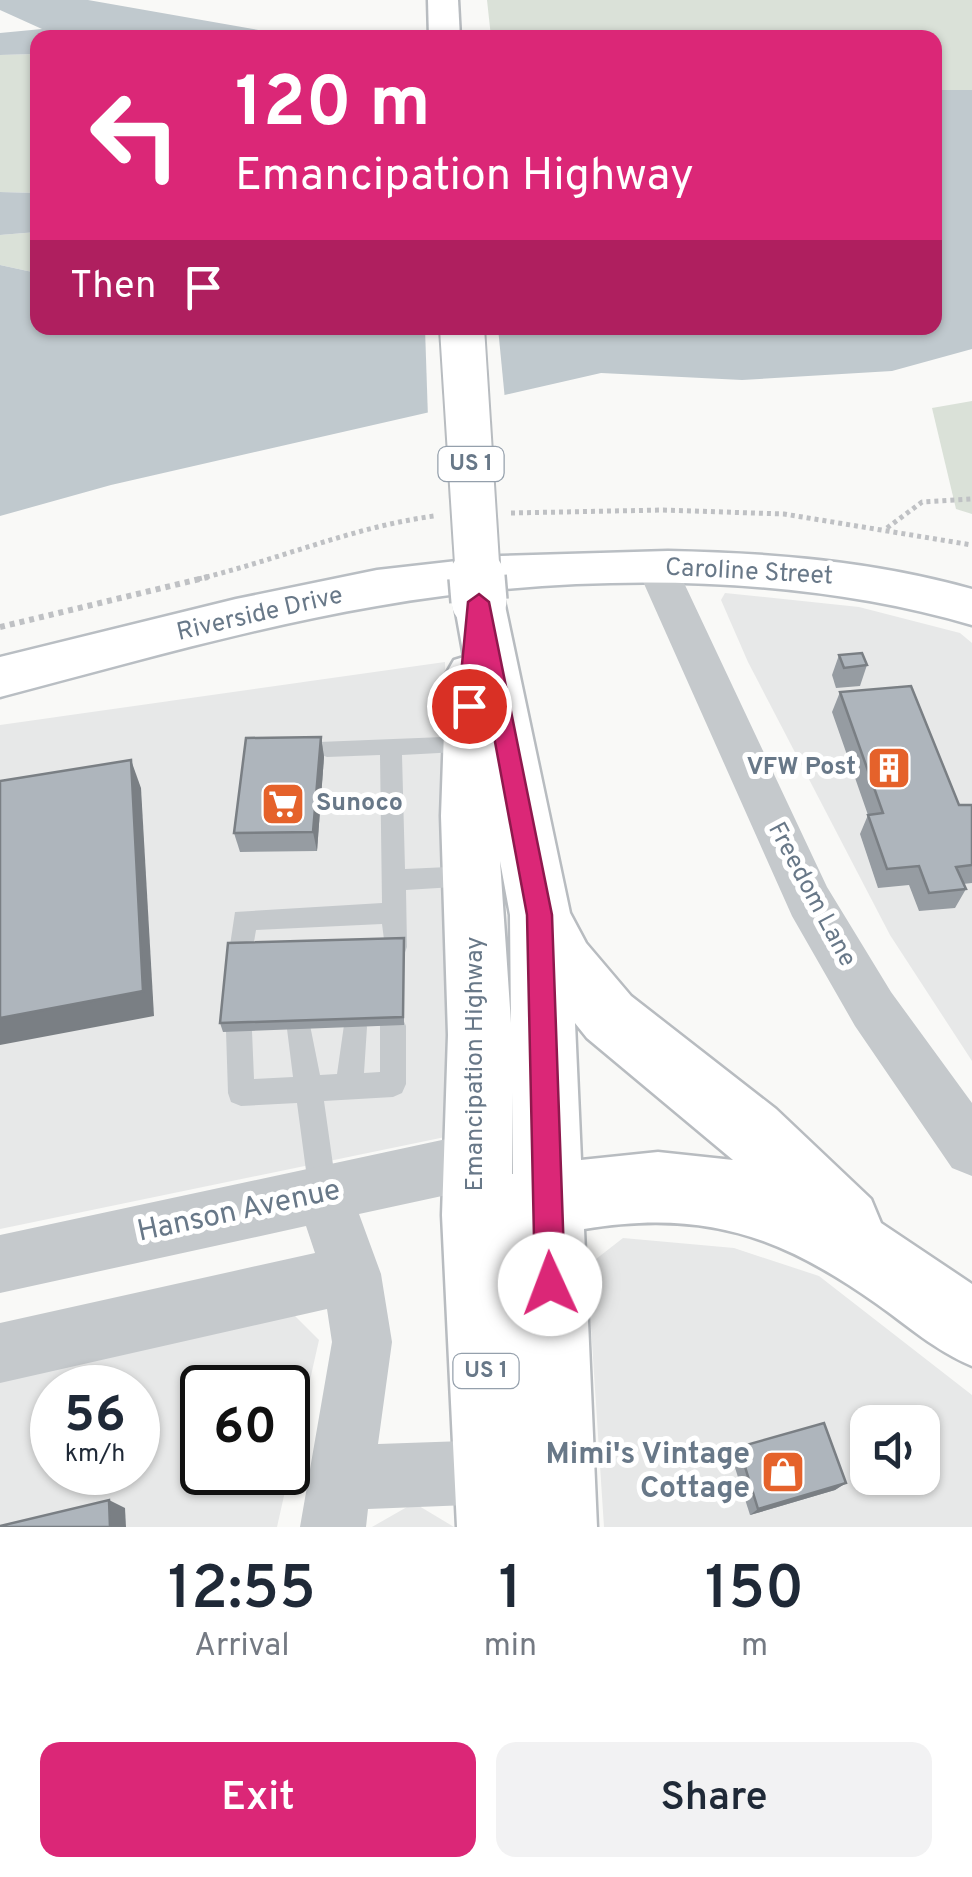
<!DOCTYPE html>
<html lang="en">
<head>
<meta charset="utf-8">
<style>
  body { margin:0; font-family:Overpass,sans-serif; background:#f2f2f3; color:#1f2937; height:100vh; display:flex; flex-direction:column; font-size:38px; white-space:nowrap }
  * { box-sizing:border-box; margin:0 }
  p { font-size:32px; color:#747a83 }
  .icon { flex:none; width:55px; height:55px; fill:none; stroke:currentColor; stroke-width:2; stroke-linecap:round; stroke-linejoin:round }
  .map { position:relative; height:1527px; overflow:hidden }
  .sheet { display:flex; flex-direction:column; background:#fff; flex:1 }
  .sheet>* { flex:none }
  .hud { position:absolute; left:30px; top:30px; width:912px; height:305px; border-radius:20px; box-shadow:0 2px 8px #0004; background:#db2777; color:#fff; overflow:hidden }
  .controls { position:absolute; left:850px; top:1405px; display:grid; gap:20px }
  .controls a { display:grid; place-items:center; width:90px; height:90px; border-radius:20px; background:#fff; box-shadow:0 2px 8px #0004; font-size:50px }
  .speed { position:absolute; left:30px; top:1365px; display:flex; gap:20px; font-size:50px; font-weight:700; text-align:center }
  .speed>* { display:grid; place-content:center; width:130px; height:130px; border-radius:50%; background:#fff; box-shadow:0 2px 8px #0004; line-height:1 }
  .speed small { font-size:25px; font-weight:400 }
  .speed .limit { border:5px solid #111; border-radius:15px; background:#fff; color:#111 }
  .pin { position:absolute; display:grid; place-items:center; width:85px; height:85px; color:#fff; margin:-42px; border:5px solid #fff; border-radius:50%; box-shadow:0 2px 10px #0007 }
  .me { position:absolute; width:110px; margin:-55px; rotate:358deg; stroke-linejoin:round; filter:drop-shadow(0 0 8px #0008) }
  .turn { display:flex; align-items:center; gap:35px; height:210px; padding:0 40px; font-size:45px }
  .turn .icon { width:130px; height:130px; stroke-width:2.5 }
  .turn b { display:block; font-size:70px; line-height:85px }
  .then { display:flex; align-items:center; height:95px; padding:0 40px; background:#0003; gap:20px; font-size:38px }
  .eta { display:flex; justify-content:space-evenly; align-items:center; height:170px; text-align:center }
  .eta b { font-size:60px; font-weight:600; line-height:70px }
  .primary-button { display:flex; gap:20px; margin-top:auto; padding:20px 40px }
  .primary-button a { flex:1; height:115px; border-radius:20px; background:#db2777; color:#fff; font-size:40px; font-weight:600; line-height:115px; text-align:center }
  .primary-button a+a { background:#f2f2f3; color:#1f2937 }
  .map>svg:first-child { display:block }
  .built { fill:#e7e8e8; fill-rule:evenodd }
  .green { fill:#dae1d8 }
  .water { fill:#c0c9ce }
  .pier { fill:#f9f9f7 }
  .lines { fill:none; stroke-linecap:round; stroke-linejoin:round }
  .secondary-casing { stroke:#b9bec3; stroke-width:5 }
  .primary-casing { stroke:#b8bcc0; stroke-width:5 }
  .path-far1 { stroke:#bfc1c4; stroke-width:5; stroke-dasharray:4 4; stroke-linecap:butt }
  .path { stroke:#bfc1c4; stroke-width:6; stroke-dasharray:5 5; stroke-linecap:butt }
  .lane { fill:#c5c9cc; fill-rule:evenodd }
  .street { fill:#c5c9cc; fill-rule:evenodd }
  .secondary { fill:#fff; fill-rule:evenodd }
  .primary { fill:#fff; fill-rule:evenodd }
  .primary-bridge-far1-casing { stroke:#b8bcc0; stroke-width:48; stroke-linecap:butt }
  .primary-bridge-casing { stroke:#b8bcc0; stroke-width:60; stroke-linecap:butt }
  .primary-bridge-far1 { stroke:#fff; stroke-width:44 }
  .primary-bridge { stroke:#fff; stroke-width:55 }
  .wall { fill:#969ca2 }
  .shaded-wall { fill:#7a7f84 }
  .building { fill:#aeb5bc; stroke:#7a7f84; stroke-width:2.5 }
  .route { fill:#db2777; stroke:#8e194d; stroke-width:2.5 }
  .labels { text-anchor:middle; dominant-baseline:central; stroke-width:10; stroke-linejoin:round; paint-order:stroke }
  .shield { fill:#fff; stroke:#95a0ac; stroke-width:2.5 }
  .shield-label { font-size:22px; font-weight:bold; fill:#687888 }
  .street-label { font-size:25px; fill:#687888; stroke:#fff }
  .poi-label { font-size:25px; font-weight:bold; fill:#687888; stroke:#fff; text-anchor:end }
  .near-street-label { font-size:30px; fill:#687888; stroke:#fff }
  .near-poi-label { font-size:30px; font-weight:bold; fill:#687888; stroke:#fff; text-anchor:end }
</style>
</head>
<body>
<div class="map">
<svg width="972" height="1527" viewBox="0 0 972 1527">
  <rect width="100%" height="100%" fill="#f9f9f7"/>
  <g class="built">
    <polygon points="725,593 859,607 960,633 972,643 972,1061 890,935 748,662 721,600"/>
    <polygon points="445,662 450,1136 0,1229 0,725"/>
    <path d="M 623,1238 L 734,1248 L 819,1276 L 972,1395 L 972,1527 L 604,1527 L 587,1266 ZM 868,1422 L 922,1422 L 922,1478 L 868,1478 Z"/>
    <path d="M 286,1307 L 319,1340 L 277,1527 L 0,1527 L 0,1381 ZM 52,1388 L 138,1388 L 138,1472 L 52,1472 ZM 202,1388 L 288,1388 L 288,1472 L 202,1472 Z"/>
    <polygon points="414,1503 454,1527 372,1527"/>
  </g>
  <g class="green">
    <polygon points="487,0 972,0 972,90 935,90 935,38 491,37"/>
    <polygon points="37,54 37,193 0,192 0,55"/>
    <polygon points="37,232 37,273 0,265 0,235"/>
    <polygon points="972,401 972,514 956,509 932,408"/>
  </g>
  <g class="water">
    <polygon points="0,0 88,0 264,31 450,37 38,38 37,54 0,55 0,33 42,29 0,10"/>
    <polygon points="935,90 972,90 972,349 892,371 742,380 601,373 111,485 0,516 0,265 37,273 38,328 935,328"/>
    <polygon points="0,192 37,193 37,232 0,235"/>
  </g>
  <polygon class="pier" points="425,328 498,328 505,400 428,418"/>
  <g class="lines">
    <defs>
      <path id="secondary" d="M 668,551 C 771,553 872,561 972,589 L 972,625 C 787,571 565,573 377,606 C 249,628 125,664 0,697 L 0,657 L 236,599 L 377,570 L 501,556 Z"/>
      <g id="primary">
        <polygon points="428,0 458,0 460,38 429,38"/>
        <path d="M 479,583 L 497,588 L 504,601 L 570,913 L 586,943 L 631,996 L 776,1109 L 871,1199 L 881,1223 L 972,1284 L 972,1366 C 936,1351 908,1326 877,1304 C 780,1235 702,1209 584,1229 L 597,1527 L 457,1527 L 442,1215 L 448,1035 L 441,816 L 446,674 L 454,660 L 464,657 L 454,601 L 461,588 ZM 500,861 L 510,915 L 511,1023 ZM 575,1023 L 587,1038 L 733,1160 L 658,1152 L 581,1160 ZM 512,1092 L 513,1174 L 512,1174 Z"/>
      </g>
    </defs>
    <use href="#secondary" class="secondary-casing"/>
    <use href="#primary" class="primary-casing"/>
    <g class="path-far1">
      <polyline points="511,513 663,510 784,514 972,545"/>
      <polyline points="887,528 922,502 972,499"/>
      <path d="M 198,579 C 278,560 353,527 434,516"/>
    </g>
    <polyline class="path" points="0,627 208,577"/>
    <g class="lane">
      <polygon points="468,736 476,739 479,745 476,751 402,755 405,869 470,866 478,869 482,876 478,883 470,886 406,890 407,947 404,955 395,958 386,955 382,924 256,930 251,960 242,963 233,960 229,952 235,912 382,903 380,755 327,757 319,754 316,748 319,742"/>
      <polygon points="393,1014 402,1017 406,1026 406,1084 402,1093 393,1097 324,1101 337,1193 333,1203 323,1207 313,1203 309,1193 297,1103 241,1106 231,1102 228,1093 226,1031 230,1022 239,1019 248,1022 252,1031 254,1079 293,1077 287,1029 291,1020 300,1017 309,1020 320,1075 337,1074 345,1018 354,1015 363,1018 367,1027 364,1073 380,1072 380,1026 384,1017"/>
    </g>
    <g class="street">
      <polygon points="657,554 671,558 677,568 827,887 891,992 972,1103 972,1176 952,1168 855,1026 792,916 637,568 643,558"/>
      <polygon points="479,1132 499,1141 507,1160 499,1179 479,1188 359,1214 381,1274 392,1342 378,1444 493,1440 516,1449 525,1472 516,1495 493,1504 368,1509 366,1527 300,1527 332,1342 327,1309 0,1383 0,1323 315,1253 306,1226 0,1293 0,1235"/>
    </g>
    <use href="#secondary" class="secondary"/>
    <use href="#primary" class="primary"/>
    <defs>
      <polyline id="primary-bridge-far1" points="462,328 478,579"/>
      <polyline id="primary-bridge" points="477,577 479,601"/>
    </defs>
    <use href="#primary-bridge-far1" class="primary-bridge-far1-casing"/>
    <use href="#primary-bridge" class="primary-bridge-casing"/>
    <use href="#primary-bridge-far1" class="primary-bridge-far1"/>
    <use href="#primary-bridge" class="primary-bridge"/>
  </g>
  <g class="wall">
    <polygon points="839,655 867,665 860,686 836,688 832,675"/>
    <polygon points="840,692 959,805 972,805 972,883 963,884 966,889 955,908 919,911 909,885 878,888 860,834 868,815 832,712"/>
    <polygon points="321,737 324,757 317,851 240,852 234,833"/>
    <polygon points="404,947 404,1025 223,1032 220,1023"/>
    <polygon points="739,1447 846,1483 835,1490 750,1515 731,1455"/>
  </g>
  <g class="shaded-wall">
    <polygon points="321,737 324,757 317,851 313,832"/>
    <polygon points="131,760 141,788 154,1016 0,1045 0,1018"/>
    <polygon points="846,1483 835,1490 750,1515 758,1509"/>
    <polygon points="109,1500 125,1508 126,1527 110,1527"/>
  </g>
  <g class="building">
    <polygon points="862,653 867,665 844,668 839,655"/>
    <polygon points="911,686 959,805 972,805 972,865 956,867 966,889 929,893 919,866 887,869 868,815 883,813 840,692"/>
    <polygon points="321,737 313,832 234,833 246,738"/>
    <polygon points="131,760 143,991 0,1018 0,781"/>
    <polygon points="404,938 403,1017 220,1023 228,943"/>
    <polygon points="824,1423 846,1483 758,1509 739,1447"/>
    <polygon points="109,1500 110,1527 0,1527 0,1526"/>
  </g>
  <polygon class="route" points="479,594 489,602 552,915 565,1284 561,1294 550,1299 540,1294 535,1284 527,915 483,677 477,712 469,714 458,706 468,602"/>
  <defs>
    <symbol id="building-square" viewBox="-11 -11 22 22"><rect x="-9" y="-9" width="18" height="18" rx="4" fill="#e5622b" stroke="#fff"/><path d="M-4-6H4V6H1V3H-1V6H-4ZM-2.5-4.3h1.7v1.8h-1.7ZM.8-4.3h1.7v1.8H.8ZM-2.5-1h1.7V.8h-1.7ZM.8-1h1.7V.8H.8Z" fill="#fff"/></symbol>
    <symbol id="supermarket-square" viewBox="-11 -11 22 22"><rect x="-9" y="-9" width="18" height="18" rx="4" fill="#e5622b" stroke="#fff"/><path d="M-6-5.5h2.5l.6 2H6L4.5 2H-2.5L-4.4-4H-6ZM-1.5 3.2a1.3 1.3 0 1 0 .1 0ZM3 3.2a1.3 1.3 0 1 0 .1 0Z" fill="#fff"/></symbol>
    <symbol id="shop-square" viewBox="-11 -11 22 22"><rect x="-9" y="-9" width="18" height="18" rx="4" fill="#e5622b" stroke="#fff"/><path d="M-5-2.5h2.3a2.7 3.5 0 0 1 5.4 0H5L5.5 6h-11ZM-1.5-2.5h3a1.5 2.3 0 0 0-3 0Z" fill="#fff"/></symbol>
  </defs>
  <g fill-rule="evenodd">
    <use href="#building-square" x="864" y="743" width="50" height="50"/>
    <use href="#supermarket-square" x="258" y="779" width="50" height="50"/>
    <use href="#shop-square" x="758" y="1447" width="50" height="50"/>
  </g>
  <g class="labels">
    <g class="shield">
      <rect x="438.5" y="447" width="65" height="34" rx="8"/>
      <rect x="453.5" y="1354" width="65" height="34" rx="8"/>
    </g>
    <g class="shield-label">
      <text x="471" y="464">US 1</text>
      <text x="486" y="1371">US 1</text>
    </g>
    <g class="street-label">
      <text transform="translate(749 573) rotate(3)">Caroline Street</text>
      <text transform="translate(260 615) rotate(-13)">Riverside Drive</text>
      <text transform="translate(811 895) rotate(62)">Freedom Lane</text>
      <text transform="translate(476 1064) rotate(-90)">Emancipation Highway</text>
    </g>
    <g class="poi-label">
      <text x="856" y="768">VFW Post</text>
      <text x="316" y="804" text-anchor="start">Sunoco</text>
    </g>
    <g class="near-street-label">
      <text transform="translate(239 1212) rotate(-12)">Hanson Avenue</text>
    </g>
    <g class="near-poi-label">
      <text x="750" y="1455">Mimi's Vintage<tspan x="750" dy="34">Cottage</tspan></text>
    </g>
  </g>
</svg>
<div class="controls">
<a><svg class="icon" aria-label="sound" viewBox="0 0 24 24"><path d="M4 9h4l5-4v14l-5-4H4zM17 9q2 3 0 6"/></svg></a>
</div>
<div class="speed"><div>56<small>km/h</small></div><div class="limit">60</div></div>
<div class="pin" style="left:469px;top:706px;background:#d93025"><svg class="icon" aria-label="arrive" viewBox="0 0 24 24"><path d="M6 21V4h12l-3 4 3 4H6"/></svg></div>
<svg class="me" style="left:550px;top:1284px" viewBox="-20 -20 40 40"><circle r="19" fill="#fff"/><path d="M0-13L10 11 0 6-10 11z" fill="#db2777"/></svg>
<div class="hud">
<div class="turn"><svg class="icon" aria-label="left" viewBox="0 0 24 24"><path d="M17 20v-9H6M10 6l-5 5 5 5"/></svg><div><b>120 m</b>Emancipation Highway</div></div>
<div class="then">Then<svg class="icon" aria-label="arrive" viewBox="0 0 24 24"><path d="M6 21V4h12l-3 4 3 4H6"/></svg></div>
</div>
</div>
<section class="sheet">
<div class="eta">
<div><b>12:55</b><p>Arrival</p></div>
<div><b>1</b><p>min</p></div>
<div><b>150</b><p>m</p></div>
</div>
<div class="primary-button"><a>Exit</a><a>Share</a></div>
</section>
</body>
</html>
